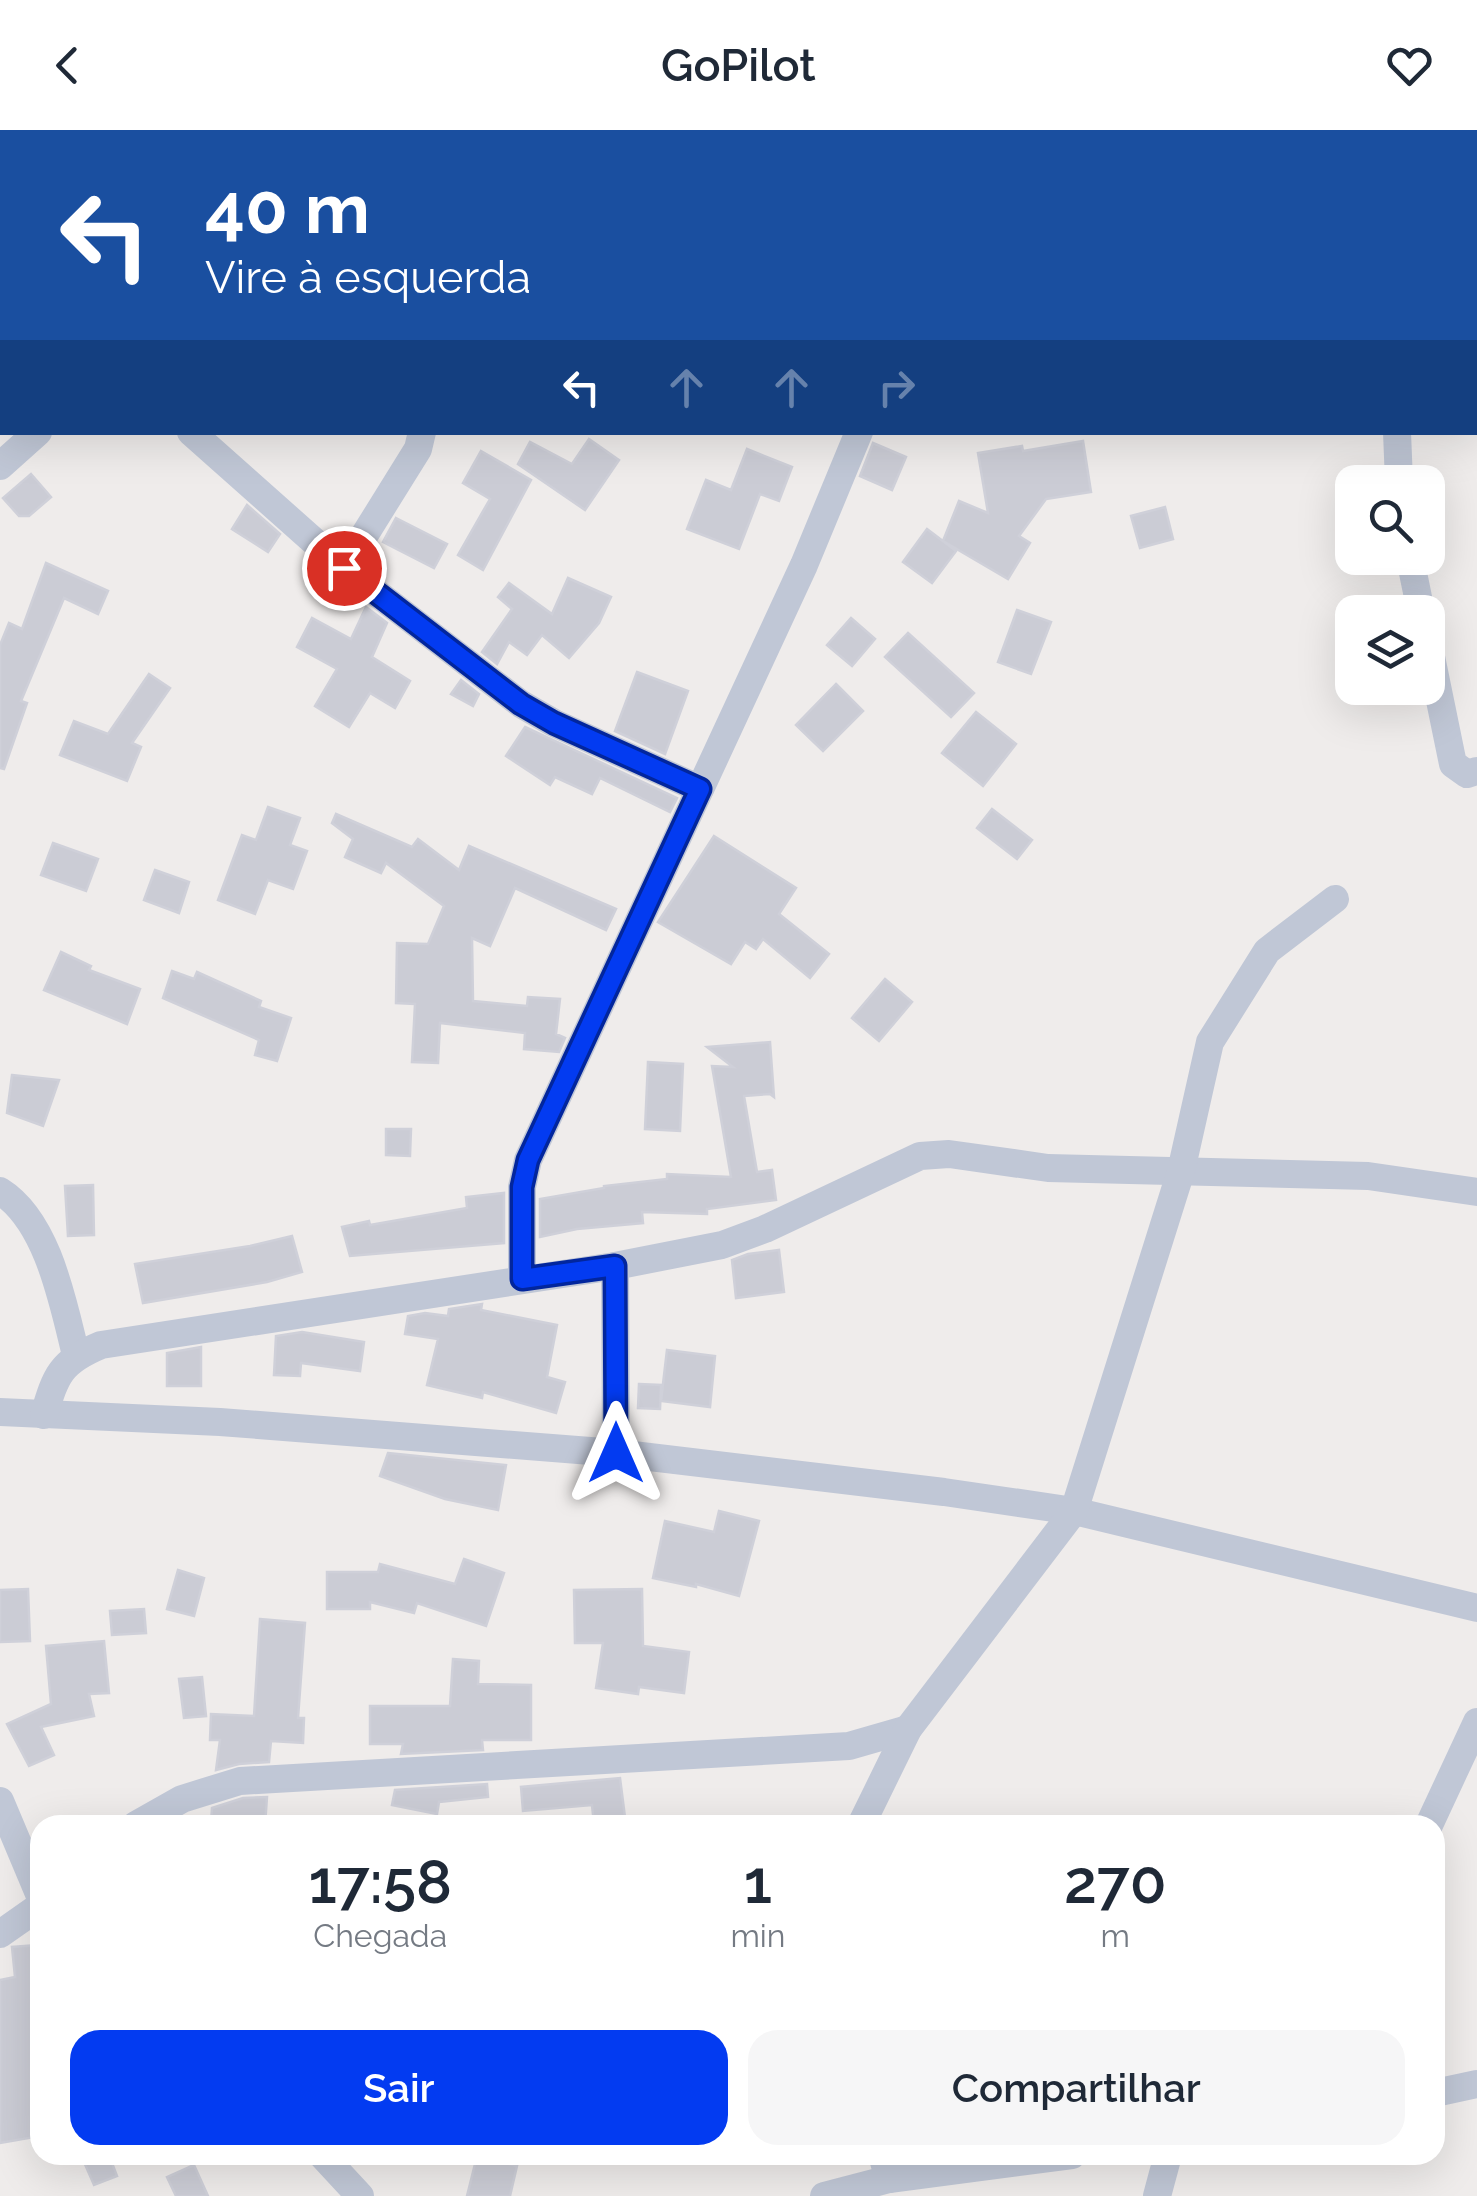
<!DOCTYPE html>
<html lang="pt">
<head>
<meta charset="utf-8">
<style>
  body { margin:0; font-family:Raleway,sans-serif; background:#f6f6f7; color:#1f2937; height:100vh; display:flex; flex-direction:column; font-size:38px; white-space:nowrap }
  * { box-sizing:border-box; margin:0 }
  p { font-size:32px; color:#747a83 }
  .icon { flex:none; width:55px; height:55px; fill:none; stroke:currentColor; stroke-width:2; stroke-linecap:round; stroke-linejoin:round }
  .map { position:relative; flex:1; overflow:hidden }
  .details { position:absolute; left:30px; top:1685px; width:1415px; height:350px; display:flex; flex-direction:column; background:#fff; border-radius:30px; box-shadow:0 10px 40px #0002 }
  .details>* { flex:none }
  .guide { position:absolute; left:0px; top:0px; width:1478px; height:305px; box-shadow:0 10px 40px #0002; background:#1a4fa0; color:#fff; overflow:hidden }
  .tools { position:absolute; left:1335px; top:335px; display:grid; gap:20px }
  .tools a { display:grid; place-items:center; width:110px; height:110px; border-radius:20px; background:#fff; box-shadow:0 10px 40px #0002; font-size:50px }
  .pin { position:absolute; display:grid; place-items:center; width:85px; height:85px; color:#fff; margin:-42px; border:5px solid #fff; border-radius:50%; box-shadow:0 2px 10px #0007 }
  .me { position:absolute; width:110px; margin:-55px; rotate:0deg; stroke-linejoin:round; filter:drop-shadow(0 0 8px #0008) }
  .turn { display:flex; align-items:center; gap:35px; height:210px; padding:0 40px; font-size:45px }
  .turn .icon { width:130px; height:130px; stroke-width:2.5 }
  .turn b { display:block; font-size:70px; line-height:85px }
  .lanes { display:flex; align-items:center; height:95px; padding:0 40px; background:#0003; justify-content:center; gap:50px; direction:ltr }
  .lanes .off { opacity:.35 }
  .eta { display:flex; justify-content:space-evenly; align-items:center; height:170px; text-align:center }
  .eta b { font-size:60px; font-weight:600; line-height:70px }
  .button { display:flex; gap:20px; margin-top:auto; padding:20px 40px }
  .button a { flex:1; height:115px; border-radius:30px; background:#033bf1; color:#fff; font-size:40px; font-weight:600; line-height:115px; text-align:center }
  .button a+a { background:#f6f6f7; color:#1f2937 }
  header { display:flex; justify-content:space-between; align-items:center; height:130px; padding:0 40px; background:#fff; font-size:45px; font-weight:600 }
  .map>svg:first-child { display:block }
  .building { fill:#cbccd5; stroke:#cfd0d9; stroke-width:2.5 }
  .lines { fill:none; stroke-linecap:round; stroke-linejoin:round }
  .street { stroke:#c0c7d6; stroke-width:28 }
  .route-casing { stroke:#02269d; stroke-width:25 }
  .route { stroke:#033bf1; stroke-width:18 }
</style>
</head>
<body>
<header><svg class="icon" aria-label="back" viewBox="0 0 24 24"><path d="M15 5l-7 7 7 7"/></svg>GoPilot<svg class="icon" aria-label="heart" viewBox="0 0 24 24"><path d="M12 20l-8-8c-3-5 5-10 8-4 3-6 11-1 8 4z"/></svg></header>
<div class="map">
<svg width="1477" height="2066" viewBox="0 0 1477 2066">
  <rect width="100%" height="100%" fill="#efeceb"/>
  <g class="building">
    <polygon points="589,309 619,330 585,380 518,334 530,312 572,334"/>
    <polygon points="1083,311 1091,362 1046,369 1019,406 1030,413 1008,449 943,411 959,371 988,383 978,323 1022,316 1023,321"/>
    <polygon points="873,313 906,327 892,360 860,346"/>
    <polygon points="747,319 792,337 779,371 760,364 739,419 687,399 706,350 731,360"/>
    <polygon points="481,321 531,350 483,440 458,425 490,369 463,353"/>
    <polygon points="31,344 51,367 29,386 19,386 3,368"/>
    <polygon points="247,375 280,404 268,422 232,399"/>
    <polygon points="1165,377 1173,409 1140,418 1131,386"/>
    <polygon points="396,388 447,414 434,438 383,412"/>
    <polygon points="927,399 956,421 932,453 903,432"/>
    <polygon points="46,433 108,461 98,484 64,468 21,571 27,573 4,639 0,638 0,515 9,493 22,499"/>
    <polygon points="568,448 611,467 599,493 569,528 542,505 527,525 509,512 497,534 482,522 512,479 498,467 509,453 552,484"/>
    <polygon points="366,477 387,493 372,527 410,551 395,578 370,563 349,597 315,576 337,539 297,517 312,488 351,509"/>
    <polygon points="1017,480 1051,492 1031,544 998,532"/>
    <polygon points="851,488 875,509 852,536 827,515"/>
    <polygon points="908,503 974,563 951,587 885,527"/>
    <polygon points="637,542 688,561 665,624 615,601"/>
    <polygon points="149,544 170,558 132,613 141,617 127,651 60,625 74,591 108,604"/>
    <polygon points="461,550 479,564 473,576 451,564"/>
    <polygon points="836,554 863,581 823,621 796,595"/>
    <polygon points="976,582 1016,614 983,656 942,623"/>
    <polygon points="525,597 677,668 670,682 600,648 592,664 555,647 550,655 506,626"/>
    <polygon points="268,677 300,688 290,715 307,721 293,759 268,750 255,784 218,770 242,705 256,710"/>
    <polygon points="992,679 1032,710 1017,729 977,698"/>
    <polygon points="336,684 412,717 418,709 459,740 469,716 616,779 606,800 515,758 490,816 472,808 473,871 527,876 528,867 560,869 556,904 565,908 559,922 524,919 525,903 440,893 438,933 412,932 415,874 396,873 397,813 428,814 444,776 386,733 381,743 345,727 353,709 332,693"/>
    <polygon points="714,706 796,758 779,784 829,824 810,848 763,809 756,819 745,812 731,834 658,792"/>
    <polygon points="53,713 98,729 86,761 41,745"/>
    <polygon points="155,740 189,752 179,783 144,770"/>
    <polygon points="61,822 91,836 89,840 140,859 127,894 44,860"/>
    <polygon points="172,841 194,849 197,842 261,871 259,877 291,888 277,931 255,925 259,910 163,868"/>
    <polygon points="885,849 912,872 879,911 852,888"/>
    <polygon points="770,912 774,967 770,964 744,966 757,1042 772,1040 776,1070 707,1079 707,1084 642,1082 643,1093 577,1099 540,1107 540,1069 604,1058 604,1056 667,1049 667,1044 731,1047 712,936 733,937 707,917"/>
    <polygon points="648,932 683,934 680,1001 645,999"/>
    <polygon points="12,945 59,950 43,996 7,983"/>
    <polygon points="386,999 411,999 410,1026 386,1025"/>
    <polygon points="93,1055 94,1105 68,1106 65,1056"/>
    <polygon points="504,1063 504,1113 350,1126 342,1097 369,1091 370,1095 467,1078 466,1067"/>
    <polygon points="292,1106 302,1142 267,1152 143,1173 135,1134 250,1116"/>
    <polygon points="779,1120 784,1162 736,1168 732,1130 748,1124"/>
    <polygon points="482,1174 481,1180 557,1195 547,1247 565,1252 556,1283 483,1262 482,1268 427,1255 438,1209 405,1204 408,1186 425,1183 448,1186 449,1179"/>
    <polygon points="302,1202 364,1212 360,1241 301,1233 300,1246 274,1245 276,1206"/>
    <polygon points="201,1217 201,1256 167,1256 167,1223"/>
    <polygon points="667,1220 715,1226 710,1277 661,1271"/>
    <polygon points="639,1254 661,1255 660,1279 638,1278"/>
    <polygon points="388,1323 506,1335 498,1380 445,1369 380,1346"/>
    <polygon points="719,1381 759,1391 739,1466 696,1454 696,1457 653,1448 665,1391 714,1402"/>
    <polygon points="464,1429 504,1443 486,1496 417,1473 414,1483 370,1472 370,1479 327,1479 327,1442 378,1442 380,1434 455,1454"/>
    <polygon points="178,1440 204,1448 194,1486 167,1479"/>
    <polygon points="28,1459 30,1511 0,1512 0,1460"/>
    <polygon points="642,1459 643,1516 689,1522 684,1563 639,1557 638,1564 596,1558 603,1513 575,1513 574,1460"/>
    <polygon points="144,1479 146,1503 112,1505 110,1481"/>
    <polygon points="260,1489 305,1493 298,1588 304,1588 303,1613 271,1611 269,1632 239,1634 216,1640 220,1610 210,1610 211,1584 254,1586"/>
    <polygon points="104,1511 109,1563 89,1564 94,1586 41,1597 54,1625 29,1636 7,1594 51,1574 46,1516"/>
    <polygon points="453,1529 479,1531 478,1554 531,1555 531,1610 482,1610 483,1620 401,1624 403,1614 370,1614 370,1576 450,1576"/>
    <polygon points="202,1547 206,1586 184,1588 179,1549"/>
    <polygon points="620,1648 626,1695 594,1695 592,1675 523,1681 521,1657"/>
    <polygon points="487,1654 488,1667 439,1672 437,1684 392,1675 395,1660"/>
    <polygon points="267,1667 265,1695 211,1692 212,1678 243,1668"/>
    <polygon points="37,1815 40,1842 40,2006 0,2013 0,1850 15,1847 12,1817"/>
    <polygon points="81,2025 109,2025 117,2046 94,2055"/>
    <polygon points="477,2026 517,2036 510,2066 467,2066"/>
    <polygon points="194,2035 208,2066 176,2066 167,2047"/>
  </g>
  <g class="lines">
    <g class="street">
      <polyline points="966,0 967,2"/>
      <polyline points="1367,0 1367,2"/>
      <polyline points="239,2 239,0"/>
      <polyline points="1129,2 1132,0"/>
      <polyline points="191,302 344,438 521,574 554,593 700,659"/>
      <polyline points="1397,302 1399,352"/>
      <polyline points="0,336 38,302"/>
      <polyline points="1410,428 1421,482"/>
      <polyline points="344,438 418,319 422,302"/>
      <polyline points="1428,512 1453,634 1467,644 1477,641"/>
      <path d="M 0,1061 C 48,1091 63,1173 76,1225"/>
      <polyline points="615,1136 616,1323"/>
      <polyline points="522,1149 522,1057 528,1030 804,435 859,302"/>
      <polyline points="0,1282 220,1292 616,1323 944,1362 1074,1381 1477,1478"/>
      <path d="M 44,1285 C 56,1245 60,1232 101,1215 L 615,1136 L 722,1115 L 765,1099 L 920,1026 L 949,1024 L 1048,1038 L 1368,1046 L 1477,1062"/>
      <polyline points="0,1671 40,1766"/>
      <polyline points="136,1695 182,1669 240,1651 849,1616 908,1599"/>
      <polyline points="861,1695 908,1599 1074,1381 1181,1041 1210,912 1267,821 1335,769"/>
      <polyline points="1429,1695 1477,1592"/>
      <polyline points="0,1804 40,1776"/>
      <polyline points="1435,1963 1477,1954"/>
      <polyline points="322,2025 360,2066"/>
      <polyline points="882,2025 889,2049"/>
      <polyline points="824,2066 889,2049 1072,2025"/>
      <polyline points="1157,2066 1168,2025"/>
    </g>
  </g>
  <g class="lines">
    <defs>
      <polyline id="route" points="344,438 521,574 554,593 700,659 528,1030 522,1057 522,1149 615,1136 616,1323"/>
    </defs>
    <use href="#route" class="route-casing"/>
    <use href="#route" class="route"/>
  </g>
</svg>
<div class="tools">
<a><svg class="icon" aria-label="search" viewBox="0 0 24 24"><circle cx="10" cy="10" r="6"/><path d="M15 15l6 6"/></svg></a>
<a><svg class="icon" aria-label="layers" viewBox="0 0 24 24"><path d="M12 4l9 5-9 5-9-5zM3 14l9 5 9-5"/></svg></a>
</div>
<div class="pin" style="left:344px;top:438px;background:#d93025"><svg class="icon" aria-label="arrive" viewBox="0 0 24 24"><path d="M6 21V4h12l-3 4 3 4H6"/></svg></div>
<svg class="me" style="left:616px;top:1323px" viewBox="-20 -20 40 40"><path d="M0-17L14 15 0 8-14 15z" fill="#033bf1" stroke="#fff" stroke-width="4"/></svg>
<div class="guide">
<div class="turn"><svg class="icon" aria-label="left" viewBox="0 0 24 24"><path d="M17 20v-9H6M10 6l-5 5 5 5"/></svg><div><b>40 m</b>Vire à esquerda</div></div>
<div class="lanes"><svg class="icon" aria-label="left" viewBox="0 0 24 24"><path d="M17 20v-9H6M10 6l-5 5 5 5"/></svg><svg class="icon off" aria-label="ahead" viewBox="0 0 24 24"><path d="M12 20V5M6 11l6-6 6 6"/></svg><svg class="icon off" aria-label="ahead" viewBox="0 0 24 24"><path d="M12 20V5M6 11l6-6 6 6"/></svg><svg class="icon off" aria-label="right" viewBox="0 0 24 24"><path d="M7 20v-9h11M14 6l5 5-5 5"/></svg></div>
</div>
<section class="details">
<div class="eta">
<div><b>17:58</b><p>Chegada</p></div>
<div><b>1</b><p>min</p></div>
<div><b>270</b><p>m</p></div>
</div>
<div class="button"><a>Sair</a><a>Compartilhar</a></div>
</section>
</div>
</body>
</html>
